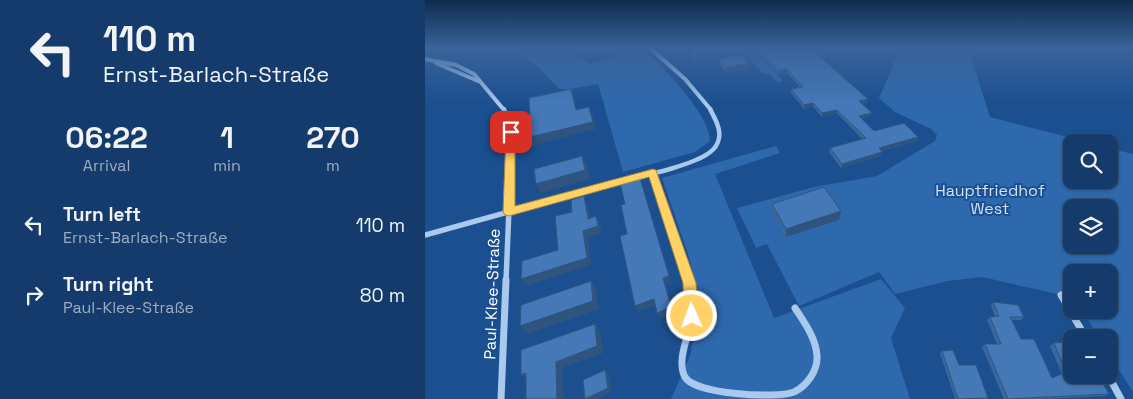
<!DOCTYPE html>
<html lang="en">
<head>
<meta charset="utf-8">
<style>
  body { margin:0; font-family:"Space Grotesk",sans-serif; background:#214673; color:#f1f3f6; height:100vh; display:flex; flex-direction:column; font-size:19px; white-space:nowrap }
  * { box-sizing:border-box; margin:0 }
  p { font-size:16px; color:#9dadc1 }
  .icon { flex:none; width:28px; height:28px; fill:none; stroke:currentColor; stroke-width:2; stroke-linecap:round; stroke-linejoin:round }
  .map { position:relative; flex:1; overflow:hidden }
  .panel { display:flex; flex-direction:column; background:#143b6b; width:425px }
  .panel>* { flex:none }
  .guide { background:#143b6b; color:#f1f3f6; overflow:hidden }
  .fabs { position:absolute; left:638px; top:134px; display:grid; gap:10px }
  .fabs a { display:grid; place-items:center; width:55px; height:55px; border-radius:10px; background:#143b6b; box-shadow:0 1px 4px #0004,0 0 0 1px #33557e; font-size:25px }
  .pin { position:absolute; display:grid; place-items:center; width:42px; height:42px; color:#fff; margin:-21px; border-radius:10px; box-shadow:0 2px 8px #0006 }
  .me { position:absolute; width:55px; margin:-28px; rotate:358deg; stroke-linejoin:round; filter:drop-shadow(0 0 4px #0008) }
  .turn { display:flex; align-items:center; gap:18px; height:105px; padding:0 20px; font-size:22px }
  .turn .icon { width:65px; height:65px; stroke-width:2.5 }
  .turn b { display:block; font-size:35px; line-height:42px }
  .eta { display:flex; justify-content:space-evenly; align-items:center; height:85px; text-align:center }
  .eta b { font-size:30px; font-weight:600; line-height:35px }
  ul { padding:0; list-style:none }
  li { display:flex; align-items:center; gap:15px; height:70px; padding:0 20px }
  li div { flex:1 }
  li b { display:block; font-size:19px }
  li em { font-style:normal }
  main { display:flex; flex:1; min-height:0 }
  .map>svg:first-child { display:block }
  .green { fill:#2e69ad; fill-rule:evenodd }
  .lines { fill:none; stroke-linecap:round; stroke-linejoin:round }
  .minor-far3 { stroke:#a9c9ee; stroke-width:4 }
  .minor-far2 { stroke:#a9c9ee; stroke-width:4.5 }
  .minor-far1 { stroke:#a9c9ee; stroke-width:5.5 }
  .minor { stroke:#a9c9ee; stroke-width:7 }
  .wall { fill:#3a679d }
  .shaded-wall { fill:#305480 }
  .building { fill:#4478b7; stroke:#305480 }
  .route { fill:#ffd166; stroke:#a68842 }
  .labels { text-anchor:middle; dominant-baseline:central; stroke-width:4; stroke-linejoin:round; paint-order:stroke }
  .park-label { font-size:16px; fill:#cfe3fa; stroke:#1b4f8f }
  .street-label { font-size:16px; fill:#fff; stroke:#1b4f8f }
</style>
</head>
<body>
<main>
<section class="panel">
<div class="guide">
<div class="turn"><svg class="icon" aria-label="left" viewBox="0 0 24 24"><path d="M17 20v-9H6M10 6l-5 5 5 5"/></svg><div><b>110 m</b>Ernst-Barlach-Straße</div></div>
</div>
<div class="eta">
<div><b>06:22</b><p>Arrival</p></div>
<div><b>1</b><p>min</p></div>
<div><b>270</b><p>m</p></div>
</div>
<ul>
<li><svg class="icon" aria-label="left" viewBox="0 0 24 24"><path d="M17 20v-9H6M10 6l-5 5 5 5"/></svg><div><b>Turn left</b><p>Ernst-Barlach-Straße</p></div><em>110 m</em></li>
<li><svg class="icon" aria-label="right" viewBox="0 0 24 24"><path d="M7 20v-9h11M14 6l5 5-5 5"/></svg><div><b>Turn right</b><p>Paul-Klee-Straße</p></div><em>80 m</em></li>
</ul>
</section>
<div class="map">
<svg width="708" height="399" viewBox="0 0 708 399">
  <rect width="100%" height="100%" fill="#1b4f8f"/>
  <g class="green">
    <path d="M 80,48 L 130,48 L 165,64 L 216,48 C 237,65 285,114 285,141 L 270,152 L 198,172 L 173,84 L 145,89 L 134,89 L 109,63 Z"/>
    <polygon points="316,48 328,48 358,81 353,83 345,74 337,73"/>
    <path d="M 476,48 L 526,49 L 545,54 L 565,117 L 662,142 L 646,142 L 646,180 L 684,180 L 684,148 L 708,154 L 708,392 L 684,354 L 684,338 L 674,337 L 657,310 L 684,310 L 684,272 L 646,272 L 646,297 L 557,277 L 522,281 L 470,294 L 454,272 L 374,306 L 342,244 L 331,248 L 312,208 L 389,187 L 452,176 L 510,141 L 512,135 L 506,129 L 470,112 L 454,98 ZM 646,208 L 684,208 L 684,245 L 646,245 Z"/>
    <polygon points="351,146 355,153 290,174 349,318 456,279 480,308 466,338 485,399 246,399 265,356 275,303 264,257 237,178"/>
  </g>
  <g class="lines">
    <g class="minor-far3">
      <polyline points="225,48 260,79 286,110"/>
      <polyline points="0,59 31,65 49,74 79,110"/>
      <polyline points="11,63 53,81"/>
    </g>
    <g class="minor-far2">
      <polyline points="79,109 83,120 85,186"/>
      <polyline points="228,172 233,186"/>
      <path d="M 177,186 C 203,179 263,168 284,153 C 290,149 293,144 294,138 C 296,128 289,117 285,109"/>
    </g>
    <g class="minor-far1">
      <polyline points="232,185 263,281"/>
      <polyline points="0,235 181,185"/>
      <polyline points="81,281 85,185"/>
    </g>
    <g class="minor">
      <path d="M 263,280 C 266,290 268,307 267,318 C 264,335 251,361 260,377 C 269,394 351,399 369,392 C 382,386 393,370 392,356 C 391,338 379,322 370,308"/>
      <polyline points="636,295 661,338"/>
      <polyline points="683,375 696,399"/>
      <polyline points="76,399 81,280"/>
    </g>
  </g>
  <g class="wall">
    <polygon points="265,48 288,48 290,58 271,62 266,54"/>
    <polygon points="329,48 385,48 443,99 443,102 437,104 446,116 437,119 449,131 493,137 492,141 456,151 456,156 416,168 404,152 405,148 437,139 412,113 397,117 388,107 379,109 366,93 366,89 375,87 362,73 353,75"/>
    <polygon points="295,59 323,63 324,69 301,73 295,65"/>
    <polygon points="347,204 414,220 361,237 347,213"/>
    <polygon points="568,302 599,317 596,320 587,320 596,339 627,378 637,374 625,346 629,343 646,351 684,394 680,396 619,399 579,399 557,347 560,344 572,344 562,320 565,317 570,317 566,305"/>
    <polygon points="517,351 534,365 563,398 562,399 530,399 515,353"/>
  </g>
  <g class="shaded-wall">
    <polygon points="290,50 290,58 271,62 270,54"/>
    <polygon points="323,63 324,69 301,73 300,68"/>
    <polygon points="362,69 362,73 353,75 353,71"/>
    <polygon points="146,89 149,96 154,117 151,110"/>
    <polygon points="443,99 443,102 433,105 434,101"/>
    <polygon points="388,103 388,107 379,109 379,105"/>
    <polygon points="164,107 167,114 171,129 102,147 97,139"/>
    <polygon points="412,110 412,113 397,117 397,113"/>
    <polygon points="447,113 446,116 433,120 434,116"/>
    <polygon points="493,137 492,141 453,152 454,148"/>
    <polygon points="457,152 456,156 416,168 417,164"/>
    <polygon points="157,156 162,165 165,179 116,193 111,184"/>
    <polygon points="215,178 246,283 241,285 249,314 236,319 232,313"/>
    <polygon points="159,196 162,203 167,226 163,219"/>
    <polygon points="416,211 414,220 361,237 361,229"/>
    <polygon points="171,216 175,224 177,233 163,238 166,265 102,286 96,279 158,231"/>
    <polygon points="166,281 171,290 174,309 103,334 95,326"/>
    <polygon points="229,299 232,305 213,312 210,306"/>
    <polygon points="170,324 175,330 178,353 137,368 139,399 132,399 131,362"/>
    <polygon points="180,370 184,375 187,392 173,399 160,399"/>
    <polygon points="101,373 104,381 96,375"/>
  </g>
  <g class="building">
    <polygon points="266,48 288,48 290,50 270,54"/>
    <polygon points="332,48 385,48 443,99 434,101 447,113 434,116 449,131 479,123 493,137 454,148 457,152 417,164 405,148 441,138 412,110 397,113 388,103 379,105 366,89 378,87 362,69 353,71"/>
    <polygon points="317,55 323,63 300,68 295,59"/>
    <polygon points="146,89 151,110 164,107 168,122 97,139 96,122 105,120 104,98"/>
    <polygon points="157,156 160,170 111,184 109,169"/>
    <polygon points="215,178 244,276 238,278 246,307 232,313 229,299 210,306 195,236 202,234 196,205 200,204 195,183"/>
    <polygon points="399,187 416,211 361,229 347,204"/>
    <polygon points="159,196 163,219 171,216 173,226 158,231 162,258 96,279 97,261 133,250 130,216 147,212 146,200"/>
    <polygon points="166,281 168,301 95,326 96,305"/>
    <polygon points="568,302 593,305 599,317 585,317 596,339 609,339 627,378 641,372 629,343 641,342 646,351 646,375 673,375 684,394 583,399 560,344 576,344 565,317 574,316"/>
    <polygon points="170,324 172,346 131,362 132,399 101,399 101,373 96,375 96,350"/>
    <polygon points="528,350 534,365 551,365 563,398 533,399 517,351"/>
    <polygon points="180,370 183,388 160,399 158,380"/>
  </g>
  <linearGradient id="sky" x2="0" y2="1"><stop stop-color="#0f2b4f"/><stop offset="0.46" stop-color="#39639b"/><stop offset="1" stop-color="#39639b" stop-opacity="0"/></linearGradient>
  <rect width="708" height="104" fill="url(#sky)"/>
  <polygon class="route" points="86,129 90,132 90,206 228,169 231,170 271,283 274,316 272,321 267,323 261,321 259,316 258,283 224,177 84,216 80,215 78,212 81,132"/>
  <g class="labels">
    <g class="park-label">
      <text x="565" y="190">Hauptfriedhof<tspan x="565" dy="18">West</tspan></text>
    </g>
    <g class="street-label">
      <text transform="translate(67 294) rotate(-88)">Paul-Klee-Straße</text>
    </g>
  </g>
</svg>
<div class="fabs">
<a><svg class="icon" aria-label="search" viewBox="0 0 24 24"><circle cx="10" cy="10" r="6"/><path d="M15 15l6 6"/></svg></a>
<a><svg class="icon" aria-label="layers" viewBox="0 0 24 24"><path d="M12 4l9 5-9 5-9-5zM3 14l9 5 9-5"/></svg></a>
<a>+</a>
<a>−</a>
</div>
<div class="pin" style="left:86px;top:132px;background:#d93025"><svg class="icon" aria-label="arrive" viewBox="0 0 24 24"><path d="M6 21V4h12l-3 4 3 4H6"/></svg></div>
<svg class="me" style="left:267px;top:316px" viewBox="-20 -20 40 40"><circle r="17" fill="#ffd166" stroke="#fff" stroke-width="3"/><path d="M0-11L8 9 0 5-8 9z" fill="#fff"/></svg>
</div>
</main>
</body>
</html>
